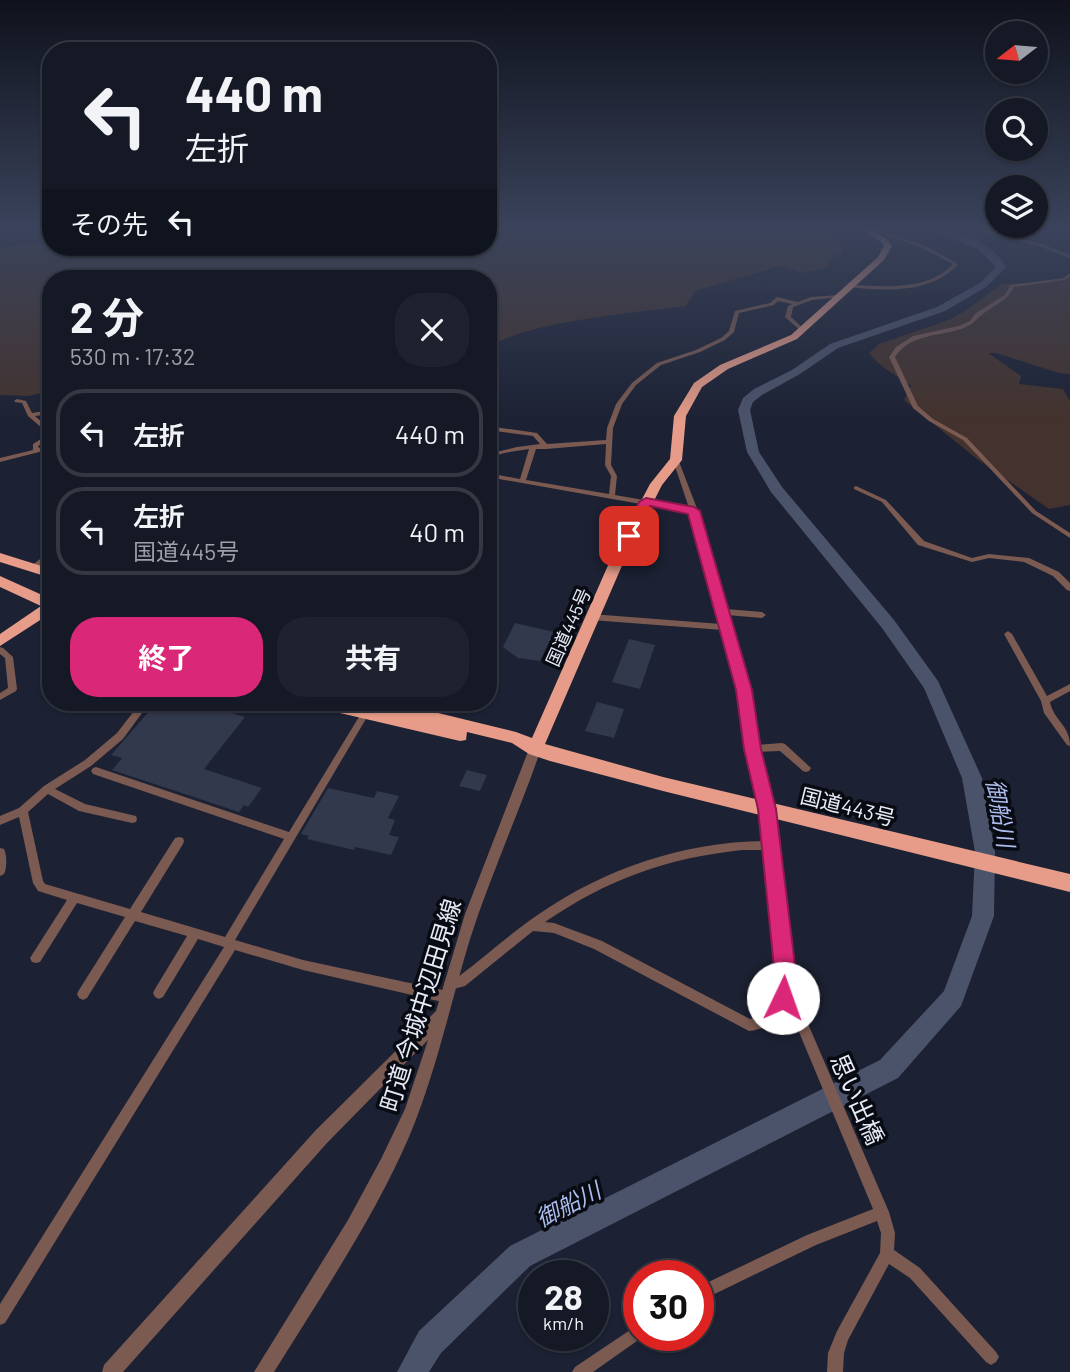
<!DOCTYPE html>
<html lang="ja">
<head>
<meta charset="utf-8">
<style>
  body { margin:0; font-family:Barlow,"Noto Sans JP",sans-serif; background:#1e222e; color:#f1f3f6; height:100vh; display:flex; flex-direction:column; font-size:26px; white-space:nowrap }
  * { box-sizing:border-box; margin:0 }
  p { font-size:23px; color:#9da0a7 }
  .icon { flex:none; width:38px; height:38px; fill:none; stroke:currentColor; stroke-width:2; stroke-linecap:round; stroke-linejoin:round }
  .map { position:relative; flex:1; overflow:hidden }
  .sheet { position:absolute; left:42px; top:270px; width:455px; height:441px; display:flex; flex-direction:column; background:#151926; border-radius:28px; box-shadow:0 2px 5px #0004,0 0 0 2px #343843 }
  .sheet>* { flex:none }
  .banner { position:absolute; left:42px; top:42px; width:455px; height:214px; border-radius:28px; box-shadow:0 2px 5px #0004,0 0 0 2px #343843; background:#151926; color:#f1f3f6; overflow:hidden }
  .needle { width:46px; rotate:254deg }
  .buttons { position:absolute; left:985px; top:21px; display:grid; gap:14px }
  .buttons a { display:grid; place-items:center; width:63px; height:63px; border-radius:50%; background:#151926; box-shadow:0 2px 5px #0004,0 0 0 2px #343843; font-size:35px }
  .speed { position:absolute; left:518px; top:1260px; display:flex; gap:14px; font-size:35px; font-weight:700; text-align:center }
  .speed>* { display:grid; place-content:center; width:91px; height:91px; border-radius:50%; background:#151926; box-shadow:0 2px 5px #0004,0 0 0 2px #343843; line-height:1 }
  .speed small { font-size:18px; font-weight:400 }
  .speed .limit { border:10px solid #d22; background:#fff; color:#111 }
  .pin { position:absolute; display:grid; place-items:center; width:60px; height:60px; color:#fff; margin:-30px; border-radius:14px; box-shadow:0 4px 10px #0006 }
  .me { position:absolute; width:77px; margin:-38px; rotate:3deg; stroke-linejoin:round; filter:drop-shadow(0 0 5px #0008) }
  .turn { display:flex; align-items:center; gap:24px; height:147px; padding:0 28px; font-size:32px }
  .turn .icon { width:91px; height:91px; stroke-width:2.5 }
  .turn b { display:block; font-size:49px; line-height:60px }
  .then { display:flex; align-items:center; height:66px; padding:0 28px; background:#0003; gap:14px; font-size:26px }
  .round { display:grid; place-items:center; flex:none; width:74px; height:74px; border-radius:28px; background:#1e222e }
  .headline { display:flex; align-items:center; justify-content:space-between; height:119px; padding:0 28px }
  h1 { font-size:42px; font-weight:700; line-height:52px }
  .action { display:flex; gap:14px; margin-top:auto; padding:14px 28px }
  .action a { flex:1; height:80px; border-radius:28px; background:#db2777; color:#fff; font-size:28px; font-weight:700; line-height:80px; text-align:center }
  .action a+a { background:#1e222e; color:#f1f3f6 }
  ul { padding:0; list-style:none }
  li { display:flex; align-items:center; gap:21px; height:88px; margin:0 14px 10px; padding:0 14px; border:4px solid #343843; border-radius:28px }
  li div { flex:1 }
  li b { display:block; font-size:26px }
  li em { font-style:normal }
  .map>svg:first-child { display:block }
  .green { fill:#43322d }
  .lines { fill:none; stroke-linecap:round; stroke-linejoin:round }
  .river { fill:#4b536b; fill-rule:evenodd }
  .building { fill:#32394c }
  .minor { fill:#7b5a51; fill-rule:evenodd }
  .tertiary { fill:#7b5a51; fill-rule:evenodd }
  .trunk { fill:#e69c88; fill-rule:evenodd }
  .route { fill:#db2777; stroke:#8e194d; stroke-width:2 }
  .labels { text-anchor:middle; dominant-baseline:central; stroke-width:7; stroke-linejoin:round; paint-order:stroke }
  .far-street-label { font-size:18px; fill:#e6ebf7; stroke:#090b13 }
  .street-label { font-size:21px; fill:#e6ebf7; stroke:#090b13 }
  .water-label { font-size:23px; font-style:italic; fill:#acbdee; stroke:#090b13 }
  .near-street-label { font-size:24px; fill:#e6ebf7; stroke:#090b13 }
</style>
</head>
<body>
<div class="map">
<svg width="1070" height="1372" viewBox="0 0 1070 1372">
  <rect width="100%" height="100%" fill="#1c2133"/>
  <g class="green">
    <path d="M 488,230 L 796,230 L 839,237 L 843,253 L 828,259 L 829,267 L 802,273 L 780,266 L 695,291 L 686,306 C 642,312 518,322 488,349 L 488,278 L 51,278 L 51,391 L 28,396 L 0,395 L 0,247 L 51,242 L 51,247 L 488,247 Z"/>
    <path d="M 1070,274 L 1070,374 L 1059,373 L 996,353 L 988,353 L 1021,376 L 1019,384 L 1063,389 L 1070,401 L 1070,505 L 1049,509 L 977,459 L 904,400 L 911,386 C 897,375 879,367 869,353 L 879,344 L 949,320 L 965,311 L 1002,284 L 1062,281 Z"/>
  </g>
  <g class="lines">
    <path class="river" d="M 930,230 C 959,230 991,241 1006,267 L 986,287 L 945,311 L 838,348 L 800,374 L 762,395 L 753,402 L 750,410 L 759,452 L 782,487 L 894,620 L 938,681 L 982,778 L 995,852 L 994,916 L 961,1006 L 898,1078 L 530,1266 L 441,1353 L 429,1372 L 397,1372 L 419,1331 L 510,1246 L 880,1060 L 944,991 L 972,916 L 975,852 L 962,778 L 924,688 L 882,628 L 771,492 L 747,452 L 738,410 L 743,398 L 754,389 L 792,370 L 830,344 L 937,307 L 980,283 L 996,267 L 978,249 Z"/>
  </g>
  <g class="building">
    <polygon points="515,623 554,632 540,661 518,658 503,647"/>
    <polygon points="629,639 655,645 640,689 612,682"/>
    <polygon points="161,702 194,702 245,717 204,769 262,788 248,807 244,805 239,812 112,770 122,758 111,755 153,707 155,708"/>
    <polygon points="597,702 624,709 614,738 585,731"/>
    <polygon points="467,770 487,775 480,791 459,786"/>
    <polygon points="328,788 374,798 377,791 399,796 388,818 395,820 389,835 399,837 391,855 355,847 354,850 307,839 309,836 301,834"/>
  </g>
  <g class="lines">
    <g class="minor">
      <path d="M 872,230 L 880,230 L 926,246 L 958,264 C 932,294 885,291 848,287 L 848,285 L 850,285 C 884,286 927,292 953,264 L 922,248 L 877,232 L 871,233 L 869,232 Z"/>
      <polygon points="975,230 985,230 1042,244 1070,255 1070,258 1039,246"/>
      <path d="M 1068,274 L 1070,274 L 1070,277 L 1065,280 L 1014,287 C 1007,300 1002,301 990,309 C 979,315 975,324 964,328 C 939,337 911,333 895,357 L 918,406 L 933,419 L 967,438 L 1036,511 L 1070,533 L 1070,538 L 1032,513 L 963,440 L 929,421 L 913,408 L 889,357 L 896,347 L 913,336 L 959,326 L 970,321 L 976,313 L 1005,295 L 1010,285 L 1064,278 Z"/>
      <path d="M 839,295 L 841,295 L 841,297 L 812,300 L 793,307 L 791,317 L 804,329 L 804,331 L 802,332 L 785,317 L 788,306 L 792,304 L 778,301 L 774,305 L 739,313 L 734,332 L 725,340 L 700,352 L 661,365 L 636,385 L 622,404 L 613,428 L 611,465 L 617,476 L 615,495 L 689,508 L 673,460 L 674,459 L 678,459 L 698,511 L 726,609 L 762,612 L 766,615 L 762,618 L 727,615 L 748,690 L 756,745 L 782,743 L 785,744 L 811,768 L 809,771 L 806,772 L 803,771 L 780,751 L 758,752 L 772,809 L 793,989 L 889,1212 L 895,1233 L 894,1250 L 920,1268 L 996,1352 L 999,1357 L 996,1362 L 991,1365 L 986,1362 L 910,1278 L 889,1264 L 848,1340 L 844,1353 L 843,1372 L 827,1372 L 828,1353 L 837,1331 L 880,1253 L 881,1233 L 877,1221 L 816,1245 L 698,1302 L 698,1287 L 807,1235 L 873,1209 L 786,1001 C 781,1021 768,1028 749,1031 L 594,949 L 554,933 L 533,931 L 465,986 L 450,990 L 446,988 L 444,984 L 446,980 L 458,977 C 486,956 511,933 539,914 C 606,868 684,842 765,841 L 762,809 L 747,749 L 740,690 L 723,630 L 591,620 L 587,617 L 591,614 L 721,624 L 691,513 L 488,477 L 488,473 L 520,479 L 529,449 L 504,453 L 488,458 L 488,454 L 517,447 L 540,444 L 533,436 L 488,430 L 488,426 L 537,433 L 547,444 L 606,440 L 607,428 L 616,404 L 632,383 L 657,363 L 696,350 L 721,338 L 729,331 L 735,311 L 770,303 L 777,297 L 798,302 L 811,297 ZM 606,444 L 605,465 L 611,476 L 609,494 L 526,480 L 536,449 L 546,449 ZM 742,850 L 766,850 L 780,977 L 776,979 C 770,1001 783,1014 750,1019 L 602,941 L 554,923 L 545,922 C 608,879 667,858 742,850 Z"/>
      <polygon points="17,399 26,401 32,413 51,410 51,414 35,416 51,430 51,439 38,446 39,448 51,445 51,449 0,462 0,458 33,450 33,444 49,434 28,416 22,403 15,402 14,401"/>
      <polygon points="856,486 886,500 924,541 972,558 989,554 1029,558 1059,572 1070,583 1070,591 1067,590 1053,576 1024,562 989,558 972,562 918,545 882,502 854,489 854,487"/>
      <polygon points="48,553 51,553 51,559 37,570 31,570 30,568 31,566"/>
      <path d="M 1008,631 L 1012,634 L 1047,696 L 1070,684 L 1070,691 L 1050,702 C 1054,721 1070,725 1070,746 L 1067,745 L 1044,713 L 1041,701 L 1004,634 Z"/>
      <polygon points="0,647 3,648 13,657 17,689 16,691 0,700 0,693 8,688 5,658 0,654"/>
      <polygon points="141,702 150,702 123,739 91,766 55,789 85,804 136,816 137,819 136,822 132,823 79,811 48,794 28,812 43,881 45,884 130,909 175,838 179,837 183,838 184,841 183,844 141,912 225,937 284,839 93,774 91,771 93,768 96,767 289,832 368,702 376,702 235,940 303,960 447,991 451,993 453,997 451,1001 447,1003 303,970 235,950 5,1323 0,1325 0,1304 224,947 198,939 163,997 159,999 155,997 153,993 155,989 187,936 135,921 87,998 83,1000 79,998 77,994 79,990 125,917 77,903 40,962 36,963 32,962 30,958 67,900 38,891 33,883 19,817 0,825 0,816 19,808 44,786 85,760 117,733"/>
      <path d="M 0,848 L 4,849 C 7,855 7,868 4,874 L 0,876 Z"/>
      <polygon points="639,1324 639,1335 645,1335 644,1336 593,1372 572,1372 575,1367"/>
    </g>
    <path class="tertiary" d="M 535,745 L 539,746 L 541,749 C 519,813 491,874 470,939 C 450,1005 436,1073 409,1137 C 373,1220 321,1296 274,1372 L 254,1372 L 348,1220 L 381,1159 L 405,1109 L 428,1040 L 327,1143 L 123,1372 L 102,1372 L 104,1365 L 315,1131 L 436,1011 L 465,914 L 529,749 L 531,746 Z"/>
    <g class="trunk">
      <path d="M 862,230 C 876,230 884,235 892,246 L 884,260 L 797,339 L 728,369 L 702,387 L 686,416 L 682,460 L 662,485 L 627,554 L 545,744 L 663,777 L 1070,874 L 1070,892 L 663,791 L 550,761 L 529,754 L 512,743 L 467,732 L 466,740 L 460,741 L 310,706 L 308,702 L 341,702 L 382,711 L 364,706 L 362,702 L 393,702 L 516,732 L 532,738 L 613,554 L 650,484 L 670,459 L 674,416 L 694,383 L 720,365 L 791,335 L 878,257 L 884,246 L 880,241 Z"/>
      <polygon points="0,553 51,569 51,578 0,562"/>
      <polygon points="0,576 51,599 51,613 0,646 0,634 41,606 0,587"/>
    </g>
  </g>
  <linearGradient id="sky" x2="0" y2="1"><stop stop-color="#0f121c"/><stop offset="0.54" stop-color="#3a435b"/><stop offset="1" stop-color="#3a435b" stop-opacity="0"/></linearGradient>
  <rect width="1070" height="423" fill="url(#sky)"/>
  <path class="route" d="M 646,498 L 694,507 L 700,511 L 752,690 L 761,749 L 776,809 L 794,957 C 795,968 794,996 790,1005 L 783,1008 L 775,1005 L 768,975 L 774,967 L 773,957 L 758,809 L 744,749 L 736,690 L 688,514 L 650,506 L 633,539 L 624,539 L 622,536 L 639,502 Z"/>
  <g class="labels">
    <g class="far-street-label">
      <text transform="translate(568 627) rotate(-66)">国道445号</text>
    </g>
    <g class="street-label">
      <text transform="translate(848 806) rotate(14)">国道443号</text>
    </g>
    <g class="water-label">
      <text transform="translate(1001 813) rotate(80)">御船川</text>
      <text transform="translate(568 1204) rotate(-27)">御船川</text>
    </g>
    <g class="near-street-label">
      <text transform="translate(420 1005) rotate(-73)">町道 今城中辺田見線</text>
      <text transform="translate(858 1099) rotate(66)">思い出橋</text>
    </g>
  </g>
</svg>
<div class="buttons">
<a><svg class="needle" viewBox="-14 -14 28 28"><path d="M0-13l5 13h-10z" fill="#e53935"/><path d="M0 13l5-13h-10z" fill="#9da0a7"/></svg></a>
<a><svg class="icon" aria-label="search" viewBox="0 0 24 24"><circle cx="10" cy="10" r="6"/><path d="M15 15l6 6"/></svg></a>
<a><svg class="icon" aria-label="layers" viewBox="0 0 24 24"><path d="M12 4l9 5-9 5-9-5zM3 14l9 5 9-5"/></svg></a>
</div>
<div class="speed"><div>28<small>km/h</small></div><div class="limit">30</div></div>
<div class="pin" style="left:629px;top:536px;background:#d93025"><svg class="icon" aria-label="arrive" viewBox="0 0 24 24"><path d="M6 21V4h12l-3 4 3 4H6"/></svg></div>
<svg class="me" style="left:783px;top:998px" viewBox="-20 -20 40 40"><circle r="19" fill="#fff"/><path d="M0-13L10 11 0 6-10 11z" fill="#db2777"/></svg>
<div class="banner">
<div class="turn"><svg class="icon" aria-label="left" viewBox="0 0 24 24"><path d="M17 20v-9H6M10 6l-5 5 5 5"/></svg><div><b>440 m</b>左折</div></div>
<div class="then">その先<svg class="icon" aria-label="left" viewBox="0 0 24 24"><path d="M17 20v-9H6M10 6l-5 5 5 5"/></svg></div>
</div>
<section class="sheet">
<div class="headline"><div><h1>2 分</h1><p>530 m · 17:32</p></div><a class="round"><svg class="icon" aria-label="close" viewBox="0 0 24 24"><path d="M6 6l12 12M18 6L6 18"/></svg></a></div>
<ul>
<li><svg class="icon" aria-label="left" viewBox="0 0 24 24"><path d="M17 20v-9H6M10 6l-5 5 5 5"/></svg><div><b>左折</b></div><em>440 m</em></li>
<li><svg class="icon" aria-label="left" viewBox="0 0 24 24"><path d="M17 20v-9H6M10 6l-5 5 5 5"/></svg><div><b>左折</b><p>国道445号</p></div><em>40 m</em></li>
</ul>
<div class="action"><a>終了</a><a>共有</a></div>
</section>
</div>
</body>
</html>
